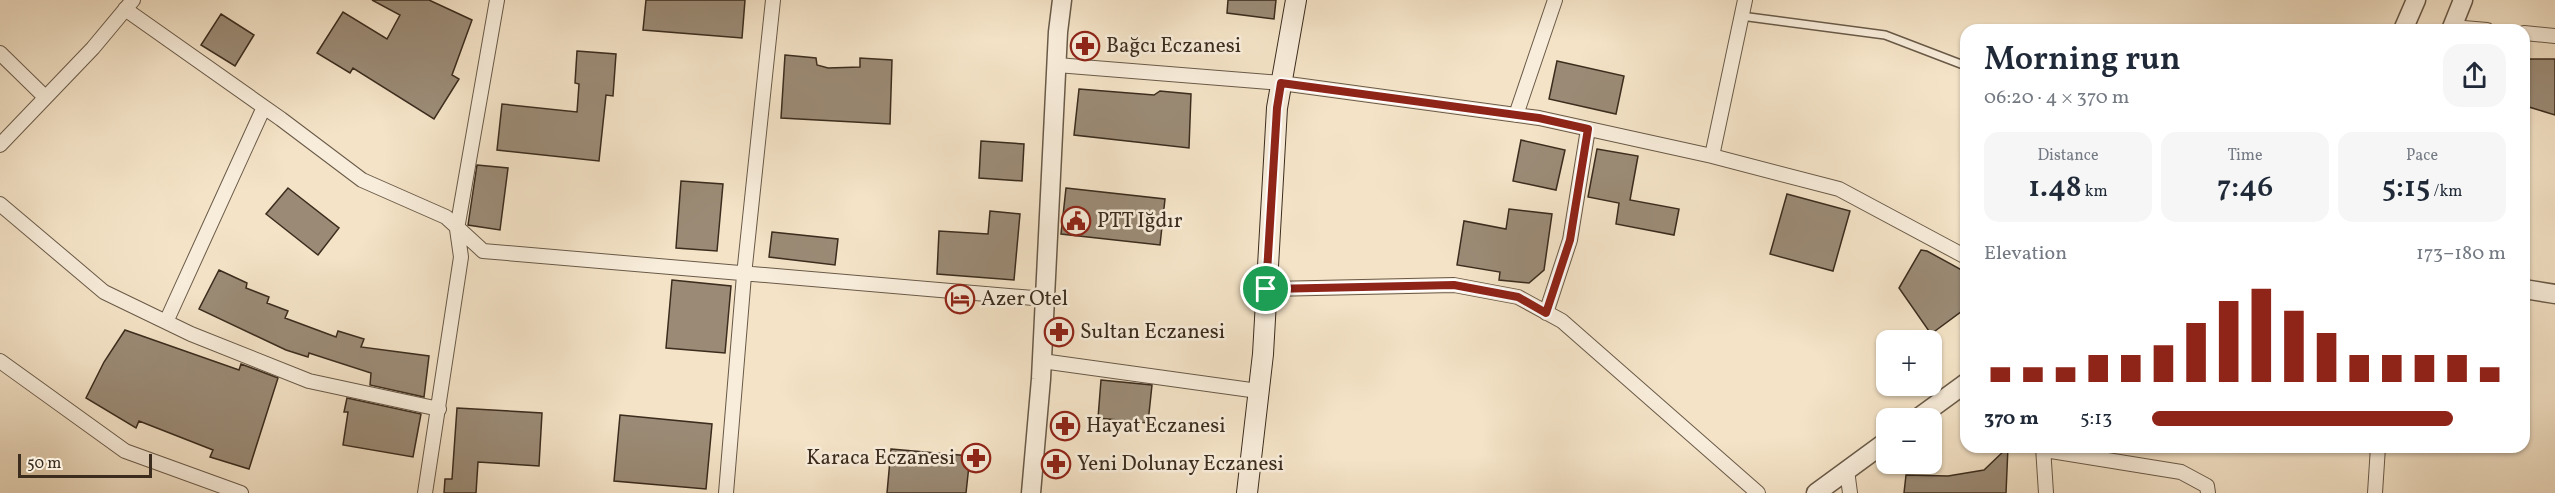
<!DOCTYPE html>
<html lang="en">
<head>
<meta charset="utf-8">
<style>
  :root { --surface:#fff; --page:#f6f6f7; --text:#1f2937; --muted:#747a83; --accent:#8f2418 }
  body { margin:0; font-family:Vollkorn,serif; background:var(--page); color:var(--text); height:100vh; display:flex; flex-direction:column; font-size:22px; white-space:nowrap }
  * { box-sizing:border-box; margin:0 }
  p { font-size:20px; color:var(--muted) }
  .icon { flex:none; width:33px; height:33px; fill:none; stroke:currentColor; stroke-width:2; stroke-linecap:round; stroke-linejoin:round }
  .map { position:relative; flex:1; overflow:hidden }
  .details { position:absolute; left:1960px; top:24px; width:570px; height:429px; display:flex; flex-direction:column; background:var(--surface); border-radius:18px; box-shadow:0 2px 4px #0004 }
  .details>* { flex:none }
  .controls { position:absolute; left:1876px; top:330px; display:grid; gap:12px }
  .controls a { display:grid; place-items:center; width:66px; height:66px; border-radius:12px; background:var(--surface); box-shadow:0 2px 4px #0004; font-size:30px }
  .scale { position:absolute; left:18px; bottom:15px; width:134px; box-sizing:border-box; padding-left:6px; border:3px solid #3b2c1e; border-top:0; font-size:16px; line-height:21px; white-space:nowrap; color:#3b2c1e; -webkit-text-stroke:4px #f8eddb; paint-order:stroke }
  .pin { position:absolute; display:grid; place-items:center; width:51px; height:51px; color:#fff; margin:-26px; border:3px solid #fff; border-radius:50%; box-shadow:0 2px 6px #0007 }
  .round { display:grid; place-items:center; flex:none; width:63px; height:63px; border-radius:18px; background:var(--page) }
  .summary { display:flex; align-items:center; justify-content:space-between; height:102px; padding:0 24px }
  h1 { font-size:33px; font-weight:600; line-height:45px }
  .metrics { display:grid; grid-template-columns:repeat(3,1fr); gap:9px; height:102px; padding:6px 24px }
  .metrics div { display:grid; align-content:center; border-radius:15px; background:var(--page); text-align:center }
  .metrics b { font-size:30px; font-weight:600 }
  .metrics small { font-size:16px; font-weight:400 }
  .metrics p { font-size:16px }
  .chart { height:168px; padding:12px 24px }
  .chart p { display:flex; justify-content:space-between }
  .chart svg { width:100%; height:108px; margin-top:6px; stroke:var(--accent); stroke-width:6 }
  ul { padding:0 24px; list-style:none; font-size:20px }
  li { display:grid; grid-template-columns:96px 72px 1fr; align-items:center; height:45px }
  li i { height:15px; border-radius:8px; background:var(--accent) }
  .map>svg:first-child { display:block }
</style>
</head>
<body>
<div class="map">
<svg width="2555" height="493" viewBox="0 0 2555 493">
  <rect width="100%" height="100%" fill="#f4e3c7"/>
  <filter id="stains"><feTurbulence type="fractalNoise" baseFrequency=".00333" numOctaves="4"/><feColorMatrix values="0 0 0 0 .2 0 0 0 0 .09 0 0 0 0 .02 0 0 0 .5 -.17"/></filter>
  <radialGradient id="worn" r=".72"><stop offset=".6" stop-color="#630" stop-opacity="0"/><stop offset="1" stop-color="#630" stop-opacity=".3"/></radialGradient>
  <path fill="#9b8b76" stroke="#3b2c1e" stroke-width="1.5" d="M372,0H429L472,20L452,75L459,79L434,119L353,68L350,73L317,53L343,12L387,39L400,15Z
    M646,0H745L742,38L643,30Z
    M1228,0H1276L1274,19L1227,13Z
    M221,14L254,35L235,66L201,45Z
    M577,51L616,54L613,96L606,95L599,161L497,150L502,104L577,112L579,84L575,83Z
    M785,55L816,58L817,65L828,68L860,67V58L892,60L890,124L781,118Z
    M2524,59H2555V115L2529,107L2524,101Z
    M1557,61L1624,76L1616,114L1549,99Z
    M1079,89L1154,95L1160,91L1191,94L1189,148L1074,135Z
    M1521,140L1565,150L1556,190L1513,181Z
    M981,141L1024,144L1022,181L979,178Z
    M1597,149L1638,156L1630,200L1679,209L1674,235L1616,224L1619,203L1588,197Z
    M477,165L508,168L500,230L468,225Z
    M681,181L723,184L717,251L676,248Z
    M288,188L339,228L318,255L266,214Z
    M1066,188L1165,199L1160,245L1061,234Z
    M1787,194L1850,211L1833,271L1770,254Z
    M1509,209L1552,214L1544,270L1529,283L1499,280L1500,272L1457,265L1464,221L1506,229Z
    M990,211L1020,214L1014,280L937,274L939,231L988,234Z
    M772,232L838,239L835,265L769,257Z
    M1921,250L1927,251L1960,269L1966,277V308L1931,334L1899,288Z
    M219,270L247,283L246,288L269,297L267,303L288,311L285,318L336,337L338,331L364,339L361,347L429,356L424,397L370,385L371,373L309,353L308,357L286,350L199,309Z
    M672,280L731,286L725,353L666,348Z
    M125,330L239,370L241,364L278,378L249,469L210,457L213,450L139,421L136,428L86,398L104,362Z
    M1101,380L1152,385L1148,423L1098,418Z
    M347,398L421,414L413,457L343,445L348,412H344Z
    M457,408L542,413L539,466L478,462L476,493H444L445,479H452Z
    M620,415L712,424L706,489L614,481Z
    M2008,447L2006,493H1904L1906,475L1948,476L1984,470Z
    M891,449L970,456L966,493H887Z"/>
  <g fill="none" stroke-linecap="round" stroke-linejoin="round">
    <g stroke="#695a48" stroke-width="10">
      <path id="service" d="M1741,16L1885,35L1966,66"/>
    </g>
    <g stroke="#695a48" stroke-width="16">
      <path id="minor" d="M125,9L281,119L362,180L446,217L483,251L1045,299
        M2452,27L2487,30
        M2524,33L2555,36
        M0,53L45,97
        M1057,65L1281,83L1539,118L1712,156L1839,189L1966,257
        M1516,115L1555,0
        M0,145L93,48L133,0
        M1712,156L1745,0
        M0,204L104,292L191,334L309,381L439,409
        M1266,289L1454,285L1518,297L1562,321L1758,493
        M1546,313L1570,240L1588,129
        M166,322L264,107
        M0,361L125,451L241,493
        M1042,361L1258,391
        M2043,447L2046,493
        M2045,450L2181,472L2207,486L2208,493
        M1847,470L1850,493
        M425,493L461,257L457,229L497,0
        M726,493L744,275L773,0
        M2375,493L2378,447"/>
    </g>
    <g stroke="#695a48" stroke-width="21">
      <path id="tertiary" d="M2403,30L2416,0
        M2451,30L2463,0
        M2524,289L2555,294
        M1918,418L1966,383
        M1031,493L1041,379L1058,32L1062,0
        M1816,493L1887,441"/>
    </g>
    <g stroke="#3b2c1e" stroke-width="22">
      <path id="secondary" d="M1247,493L1263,354L1277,108L1296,0"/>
    </g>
    <use href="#service" stroke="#f8eddb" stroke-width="7"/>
    <use href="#minor" stroke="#f8eddb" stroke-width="14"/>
    <use href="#tertiary" stroke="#f8eddb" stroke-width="18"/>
    <use href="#secondary" stroke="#f8eddb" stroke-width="20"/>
  </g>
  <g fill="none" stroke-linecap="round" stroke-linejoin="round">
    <g stroke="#fff" stroke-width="12">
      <path id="route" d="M1281,83L1539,118L1588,129L1570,240L1546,313L1518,297L1454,285L1266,289L1277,108Z"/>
    </g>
    <use href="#route" stroke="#8f2418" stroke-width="8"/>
  </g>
  <defs>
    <g id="pharmacy-ring" transform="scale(1.5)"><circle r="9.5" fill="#f8eddb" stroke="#8f2418" stroke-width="1.5"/><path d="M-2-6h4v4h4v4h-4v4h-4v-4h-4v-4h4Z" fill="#8f2418"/></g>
    <g id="civic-ring" transform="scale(1.5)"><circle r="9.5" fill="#f8eddb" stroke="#8f2418" stroke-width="1.5"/><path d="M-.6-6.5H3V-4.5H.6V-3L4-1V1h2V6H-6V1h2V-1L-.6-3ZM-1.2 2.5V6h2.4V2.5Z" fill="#8f2418"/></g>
    <g id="hotel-ring" transform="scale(1.5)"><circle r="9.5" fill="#f8eddb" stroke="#8f2418" stroke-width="1.5"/><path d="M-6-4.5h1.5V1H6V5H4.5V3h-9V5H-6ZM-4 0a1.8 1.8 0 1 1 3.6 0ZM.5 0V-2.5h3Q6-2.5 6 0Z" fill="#8f2418"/></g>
  </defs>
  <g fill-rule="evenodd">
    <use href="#pharmacy-ring" x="1085" y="46"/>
    <use href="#civic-ring" x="1076" y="221"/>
    <use href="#hotel-ring" x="960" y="299"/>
    <use href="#pharmacy-ring" x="1059" y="332"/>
    <use href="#pharmacy-ring" x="1065" y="426"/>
    <use href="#pharmacy-ring" x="976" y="458"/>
    <use href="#pharmacy-ring" x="1056" y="464"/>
  </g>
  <g text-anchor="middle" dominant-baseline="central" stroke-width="5" stroke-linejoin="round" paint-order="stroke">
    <g font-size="21" fill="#3b2c1e" stroke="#f8eddb" text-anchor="start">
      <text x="1106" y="46">Bağcı Eczanesi</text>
      <text x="1097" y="221">PTT Iğdır</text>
      <text x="981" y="299">Azer Otel</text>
      <text x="1080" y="332">Sultan Eczanesi</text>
      <text x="1086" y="426">Hayat Eczanesi</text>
      <text x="955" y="458" text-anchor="end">Karaca Eczanesi</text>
      <text x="1077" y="464">Yeni Dolunay Eczanesi</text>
    </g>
  </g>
  <rect width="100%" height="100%" filter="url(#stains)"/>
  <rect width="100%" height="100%" fill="url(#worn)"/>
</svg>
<div class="controls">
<a>+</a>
<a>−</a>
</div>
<div class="scale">50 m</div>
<div class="pin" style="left:1266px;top:289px;background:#1e9e55"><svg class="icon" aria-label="arrive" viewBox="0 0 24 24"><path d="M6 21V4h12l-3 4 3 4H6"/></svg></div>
<section class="details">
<div class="summary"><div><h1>Morning run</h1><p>06:20 · 4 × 370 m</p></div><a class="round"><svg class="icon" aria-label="share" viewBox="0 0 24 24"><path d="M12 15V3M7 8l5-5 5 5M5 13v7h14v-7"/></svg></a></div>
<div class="metrics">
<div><p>Distance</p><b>1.48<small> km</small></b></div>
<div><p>Time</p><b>7:46</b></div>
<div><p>Pace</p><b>5:15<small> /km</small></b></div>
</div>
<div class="chart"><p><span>Elevation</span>173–180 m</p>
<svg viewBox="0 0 160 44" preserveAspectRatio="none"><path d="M5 44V38M15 44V38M25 44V38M35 44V33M45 44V33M55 44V29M65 44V20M75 44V11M85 44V6M95 44V15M105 44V24M115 44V33M125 44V33M135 44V33M145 44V33M155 44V38"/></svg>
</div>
<ul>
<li><b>370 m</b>5:13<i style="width:85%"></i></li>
</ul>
</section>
</div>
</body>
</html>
